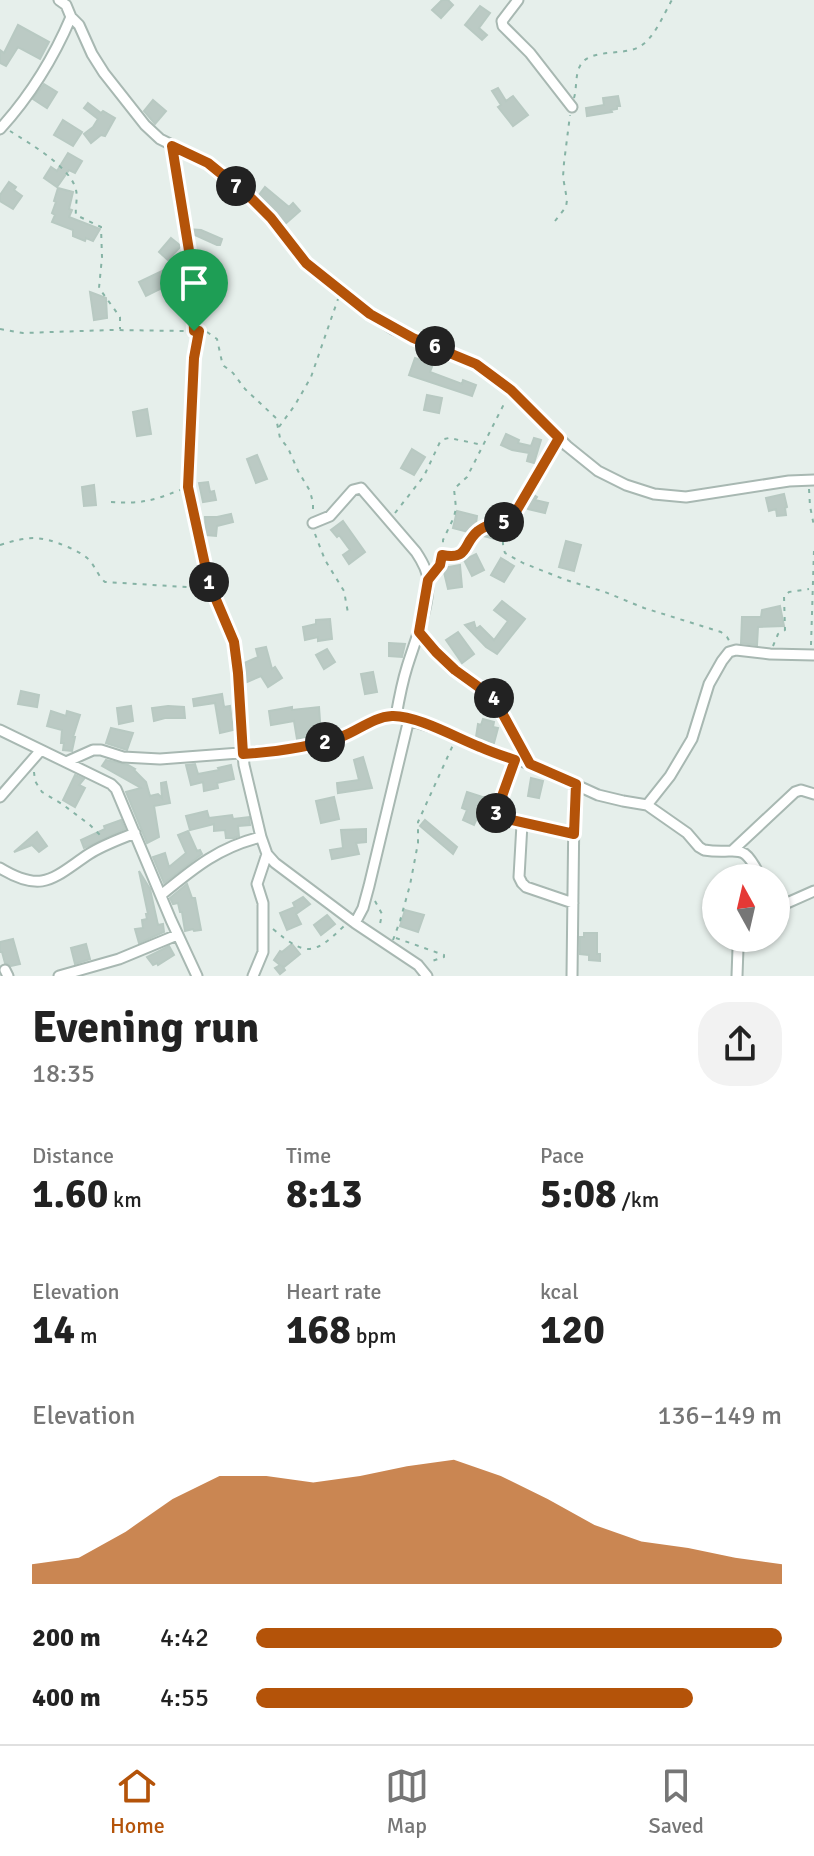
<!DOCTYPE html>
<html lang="en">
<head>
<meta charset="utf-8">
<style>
  :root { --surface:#fff; --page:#f2f2f2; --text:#222; --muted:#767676; --line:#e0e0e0; --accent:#b45309 }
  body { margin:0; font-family:Signika,sans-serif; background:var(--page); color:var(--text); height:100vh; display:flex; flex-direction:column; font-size:30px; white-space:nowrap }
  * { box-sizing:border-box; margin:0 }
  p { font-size:26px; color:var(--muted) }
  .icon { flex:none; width:44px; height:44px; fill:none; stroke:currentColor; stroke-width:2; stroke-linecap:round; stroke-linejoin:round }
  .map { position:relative; height:976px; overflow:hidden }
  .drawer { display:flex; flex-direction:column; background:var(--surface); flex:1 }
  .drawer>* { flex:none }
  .needle { width:52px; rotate:352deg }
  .buttons { position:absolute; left:702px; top:864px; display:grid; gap:16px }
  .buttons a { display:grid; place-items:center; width:88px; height:88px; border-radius:50%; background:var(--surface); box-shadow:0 2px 6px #0004; font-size:40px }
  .pin { position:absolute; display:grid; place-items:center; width:68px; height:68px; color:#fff; margin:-82px -34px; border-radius:50% 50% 50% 0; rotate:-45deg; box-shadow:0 0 8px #0007 }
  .pin .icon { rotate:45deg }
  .km { position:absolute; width:40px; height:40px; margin:-20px; border-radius:50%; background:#222; color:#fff; font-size:22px; line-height:40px; text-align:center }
  .round { display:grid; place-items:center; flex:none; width:84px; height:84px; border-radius:32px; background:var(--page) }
  .headline { display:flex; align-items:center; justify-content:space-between; height:136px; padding:0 32px }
  h1 { font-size:44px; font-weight:700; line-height:60px }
  .stats { display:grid; grid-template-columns:repeat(3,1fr); gap:12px; height:136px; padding:8px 32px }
  .stats div { display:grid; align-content:center }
  .stats b { font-size:40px; font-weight:700 }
  .stats small { font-size:22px; font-weight:400 }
  .stats p { font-size:22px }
  .chart { height:224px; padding:16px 32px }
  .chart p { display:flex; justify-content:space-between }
  .chart svg { width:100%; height:144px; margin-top:8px; fill:var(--accent); opacity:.7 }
  ul { padding:0 32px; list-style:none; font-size:26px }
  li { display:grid; grid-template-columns:128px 96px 1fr; align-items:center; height:60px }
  li i { height:20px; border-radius:10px; background:var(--accent) }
  .tab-bar { display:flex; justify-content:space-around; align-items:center; height:112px; border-top:2px solid var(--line); background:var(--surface); font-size:22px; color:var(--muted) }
  .tab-bar a { display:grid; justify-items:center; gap:4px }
  .tab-bar .active { color:var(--accent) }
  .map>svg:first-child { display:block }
</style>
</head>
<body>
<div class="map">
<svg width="814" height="976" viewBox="0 0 814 976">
  <rect width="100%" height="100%" fill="#e6efeb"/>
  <path fill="#bbcac4" stroke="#b8c9c2" stroke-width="2" d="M442,0H448L453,5L441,18L432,10Z
    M480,6L490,13L479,28L487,35L482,40L465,25Z
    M18,25L49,42L40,59L18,47L6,66L0,63V50L4,53Z
    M44,84L57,92L47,108L33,99Z
    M498,88L506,101L513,96L528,115L513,126L498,107L501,105L492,91Z
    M618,96L620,106H617V109L611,110L612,112L587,116L586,108L604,105L603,98Z
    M153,100L166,111L155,124L144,111Z
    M88,103L101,113L103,111L115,118L105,136L101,135L91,143L84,134L93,127L98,119L84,108Z
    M63,120L82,132L73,146L54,135Z
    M68,153L82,161L75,173L69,170L57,187L44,178L51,167L57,171Z
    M9,182L16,187L14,190L22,196L13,209L0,201V195Z
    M265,187L289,207L293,203L300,211L285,224L259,195Z
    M58,188L73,192L69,209L72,210L69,217L100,229L93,241L86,238L85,241L73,236V230L52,222L55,215L52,213L56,202L54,201Z
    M187,229L201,230L222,239L220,245H217L186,231Z
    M171,238L181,246L168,260L159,252Z
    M216,260L223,270L202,285L194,275Z
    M166,269L172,283L146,296L139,282Z
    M90,292L106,298L107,318L94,320Z
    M415,358L433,364L430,372L462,384L463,380L476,385L472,396L409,375Z
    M427,395L442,398L439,413L424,410Z
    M147,409L151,434L137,436L133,412Z
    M506,434L519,440L518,443L531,446L534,438L541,440L534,463L527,461L529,453L512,450L501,445Z
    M412,449L425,457L414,475L401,468Z
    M257,455L267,479L256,483L247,459Z
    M208,482L210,492L214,491L216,500L203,502L199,483Z
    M94,485L96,505L84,506L82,487Z
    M528,491L537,497L535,500L548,503L545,513L528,509L521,504Z
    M784,494L787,507L785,508L786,515L777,516L776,509L769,511L766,498Z
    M457,511L477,516L476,524L502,533L499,540L453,528Z
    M231,514L233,522L217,526L216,536L206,535L205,517H217Z
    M343,521L365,552L349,564L343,555L350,550L339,535L337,537L331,530Z
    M566,541L581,545L574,571L559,567Z
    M476,554L484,570L472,576L464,560Z
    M501,558L514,566L504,582L491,575Z
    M460,565L462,587L448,589L443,568Z
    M502,601L525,619L497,654L486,647L465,625L474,622L476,629L480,626L494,640L508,621L494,610Z
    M780,606L784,626L758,627L757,645L741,643L742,617H761L762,610Z
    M330,619L332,639L318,641V637L305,640L303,627L316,624V620Z
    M458,632L474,654L462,663L446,640Z
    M389,643L405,644L402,657L389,656Z
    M266,647L272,669L275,667L282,678L268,687L261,676L247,682L244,663L258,657L256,649Z
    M327,649L335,662L324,669L316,655Z
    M373,672L377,692L365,694L361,674Z
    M21,691L39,695L37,707L18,704Z
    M222,694L224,707L230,706L233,730L220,733L215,703L194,706L193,699Z
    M131,706L133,721L119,724L117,708Z
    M168,706L184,707L185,718H165L154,721L152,708Z
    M292,707V710L319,707L321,735L297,739L294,721L271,725L269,711Z
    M51,711L66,716L67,711L80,715L73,737H75L72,751L63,750L64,743H61L62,730L47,726Z
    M483,719L494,722L493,727L498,728L494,743L476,737L478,724L481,725Z
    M111,728L133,733L127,750L106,743Z
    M363,757L372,788L338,793L337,783L359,780L354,760Z
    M106,760L128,765L135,769L134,770L146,782L150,796L158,794L162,798L161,783L166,782L170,803L154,806L159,837L147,843L126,792L141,788L102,766Z
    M195,764L198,774L219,770L218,768L231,765L234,779L217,783L218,788L204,791L203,782L191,785L186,765Z
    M75,775L84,779L79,785L85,788L75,807L63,800Z
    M531,778L543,781L539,798L528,796Z
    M467,792L486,798L474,825L463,820L467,810L462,808Z
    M334,797L339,819L321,823L316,801Z
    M207,811L209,818L232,815L233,819L249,817L250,825L238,826L239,836L234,838H226L225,830L214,831V824L190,830L186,816Z
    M121,820L125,829L84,848L81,840L105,829L104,826Z
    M425,820L457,847L453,854L420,826Z
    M366,829V842L356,843L359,854L332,859L330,850L343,848L341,830Z
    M188,831L197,851L200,850L202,854L164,883L153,857L165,853L169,867L186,853L178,835Z
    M37,832L47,846L39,852L32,845L14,852Z
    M139,871L150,889L158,925L163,924L164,932L139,943L135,929L143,928L142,920L147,919L146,914H148Z
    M187,884L192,898H195L201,930L194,931L193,929L185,931L182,912H180L178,903L173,904L170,898Z
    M303,897L310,904L296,914L301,924L287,930L280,913L295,907L293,903Z
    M405,910L424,915L418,932L400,926Z
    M327,915L335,924L321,935L314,925Z
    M584,933H597V954H600V961L589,960V955L580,954V937H584Z
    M13,939L20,964L11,966L5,963L2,952H0V942Z
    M86,944L90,959L75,964L71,948Z
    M292,944L300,954L284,967L282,966L285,970L280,974L275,968L280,965L274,960L280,951L282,952Z
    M169,946L174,955L158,965L157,963L153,965L147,957Z"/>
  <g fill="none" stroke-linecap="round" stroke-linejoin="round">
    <g stroke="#a8b8b2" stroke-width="13">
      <path id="minor" d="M59,0L66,5L71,17L79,25L92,54L104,73L145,125L160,139L208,163L250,197L271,218L306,263L370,314L393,329L413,338L476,364L499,380L567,446L598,471L626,485L654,494L686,497L789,481L814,480
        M518,0L502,21L503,26L530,53L572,107
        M0,129C30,96 54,57 71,17
        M199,331L194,358L188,487L209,583L234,642L238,673L239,711L244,765L261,837L267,854L275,863L355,923L418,965L427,976
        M313,523L330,516L353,490L361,488L416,552C422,561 428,571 428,581C429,608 415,641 407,667C402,683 399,699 396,716
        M419,632L436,652L455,670L494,698L530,764
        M0,730L111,784L116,789L171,920L197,976
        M515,760L496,813L498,817L574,834
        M66,762L93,750H101L123,757L160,759L279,750L324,742L351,733L375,719L396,716L435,728L482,748L530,764L598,795L623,801L647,805L687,833L699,847L704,850C740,856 741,838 761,878
        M0,797L41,750
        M647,805L670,776L692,739L709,684L722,661L729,652L736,650L770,654L814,655
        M522,824L519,877L522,883L526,887L573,903
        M733,850L795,792L801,790L814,794
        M0,868C43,894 53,878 89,854C103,845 120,839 135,833
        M161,895C194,868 219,847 261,837
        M776,901L781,904L787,903L814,891
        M355,923L363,908L369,886L409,719
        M5,970L8,976
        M59,976L119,959L177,935
        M253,976L263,952V903L257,884L267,854
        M572,976L574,806L576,784
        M737,976L738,948L743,938"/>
    </g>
    <path stroke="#86b3a5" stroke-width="2" stroke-dasharray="4 6" stroke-linecap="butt" d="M574,98C577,88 575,75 580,66C589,48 623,56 639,47C655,38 663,15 672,0
      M10,131C29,143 71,167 76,190C78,198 75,207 76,215L101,227L102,257L99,288L120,317V329
      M173,156L192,269V274L186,286L193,304L194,324
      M555,221L566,207L567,200L563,177L564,163L570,115
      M0,329L23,333L111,330L188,331
      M207,332L217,339L222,362L224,366L233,373L245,389L276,418L280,438L288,448L298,471L310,491L313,503V515
      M279,427L295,405L311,377L338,299
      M555,445C540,470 512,508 504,534C502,541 503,547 505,553L523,563L566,580L605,592L644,608L721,632L727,637L730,642
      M809,489L810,506L814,526
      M111,502C141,504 152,501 180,490
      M395,513L424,476L440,442L444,439L449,438L483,445
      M315,534L325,560L344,591L348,613
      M0,545C29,536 40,535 68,547C76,551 84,554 90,561C96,568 98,576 105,582L201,588
      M444,555C470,560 463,544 478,531C486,524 500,523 510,520
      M436,570L443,560V540L454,517L456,508L454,489L467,477L506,400
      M811,645L814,550
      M773,646L778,634L785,630L784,596L789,592L809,589
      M34,772L35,781L42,792L62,804L90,825L102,837
      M375,901L382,914L379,929
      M273,929C306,957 314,955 344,926
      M396,938L444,955V957L429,962
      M393,940L400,921L410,885L418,843V822L453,745"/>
    <use href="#minor" stroke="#fff" stroke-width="9"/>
  </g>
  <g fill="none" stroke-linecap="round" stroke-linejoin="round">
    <g stroke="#fff" stroke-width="16">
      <path id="route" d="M172,146L208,163L250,197L271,218L306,263L370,314L413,338L476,364L511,390L559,438L511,520C501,523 486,524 478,531C462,544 470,560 442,555L440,565L428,580L419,632L436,652L455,670L494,698L530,764L576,784L574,834L498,817L496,813L515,760C503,756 491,752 480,747C457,738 416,715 392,716C373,717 358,731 341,737C310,747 275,752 243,754L238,673L234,642L209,583L188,487L194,358L199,331H194L193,304L186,286L192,274V269Z"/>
    </g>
    <use href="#route" stroke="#b45309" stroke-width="10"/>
  </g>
</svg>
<div class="buttons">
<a><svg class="needle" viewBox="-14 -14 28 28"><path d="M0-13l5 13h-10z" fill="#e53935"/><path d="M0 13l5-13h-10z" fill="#767676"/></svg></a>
</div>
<div class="pin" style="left:194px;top:331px;background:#1e9e55"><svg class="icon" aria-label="arrive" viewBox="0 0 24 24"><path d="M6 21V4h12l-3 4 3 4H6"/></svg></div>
<b class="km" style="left:209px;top:582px">1</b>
<b class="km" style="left:325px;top:742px">2</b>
<b class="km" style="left:496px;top:813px">3</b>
<b class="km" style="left:494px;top:698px">4</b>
<b class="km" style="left:504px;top:522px">5</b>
<b class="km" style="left:435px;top:346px">6</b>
<b class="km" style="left:236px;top:186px">7</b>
</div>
<section class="drawer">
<div class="headline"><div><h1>Evening run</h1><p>18:35</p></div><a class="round"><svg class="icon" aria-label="share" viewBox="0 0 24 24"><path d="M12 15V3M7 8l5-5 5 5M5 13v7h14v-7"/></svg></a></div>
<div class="stats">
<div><p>Distance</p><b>1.60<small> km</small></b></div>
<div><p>Time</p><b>8:13</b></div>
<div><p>Pace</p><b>5:08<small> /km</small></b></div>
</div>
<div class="stats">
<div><p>Elevation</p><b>14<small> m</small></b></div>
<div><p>Heart rate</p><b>168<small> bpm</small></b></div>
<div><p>kcal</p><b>120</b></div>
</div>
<div class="chart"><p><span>Elevation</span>136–149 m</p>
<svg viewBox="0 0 160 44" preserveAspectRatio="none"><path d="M0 44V38L10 36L20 28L30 18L40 11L50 11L60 13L70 11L80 8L90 6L100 11L110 18L120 26L130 31L140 33L150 36L160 38V44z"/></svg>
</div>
<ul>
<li><b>200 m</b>4:42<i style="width:100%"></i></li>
<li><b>400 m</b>4:55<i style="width:83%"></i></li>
</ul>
</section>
<nav class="tab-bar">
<a class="active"><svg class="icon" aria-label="home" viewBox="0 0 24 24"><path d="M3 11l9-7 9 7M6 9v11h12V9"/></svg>Home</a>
<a><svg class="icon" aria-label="map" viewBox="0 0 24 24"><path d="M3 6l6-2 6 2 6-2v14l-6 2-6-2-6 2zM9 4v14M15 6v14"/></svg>Map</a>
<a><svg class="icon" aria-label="saved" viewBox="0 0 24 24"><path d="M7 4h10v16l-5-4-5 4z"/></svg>Saved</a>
</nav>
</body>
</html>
